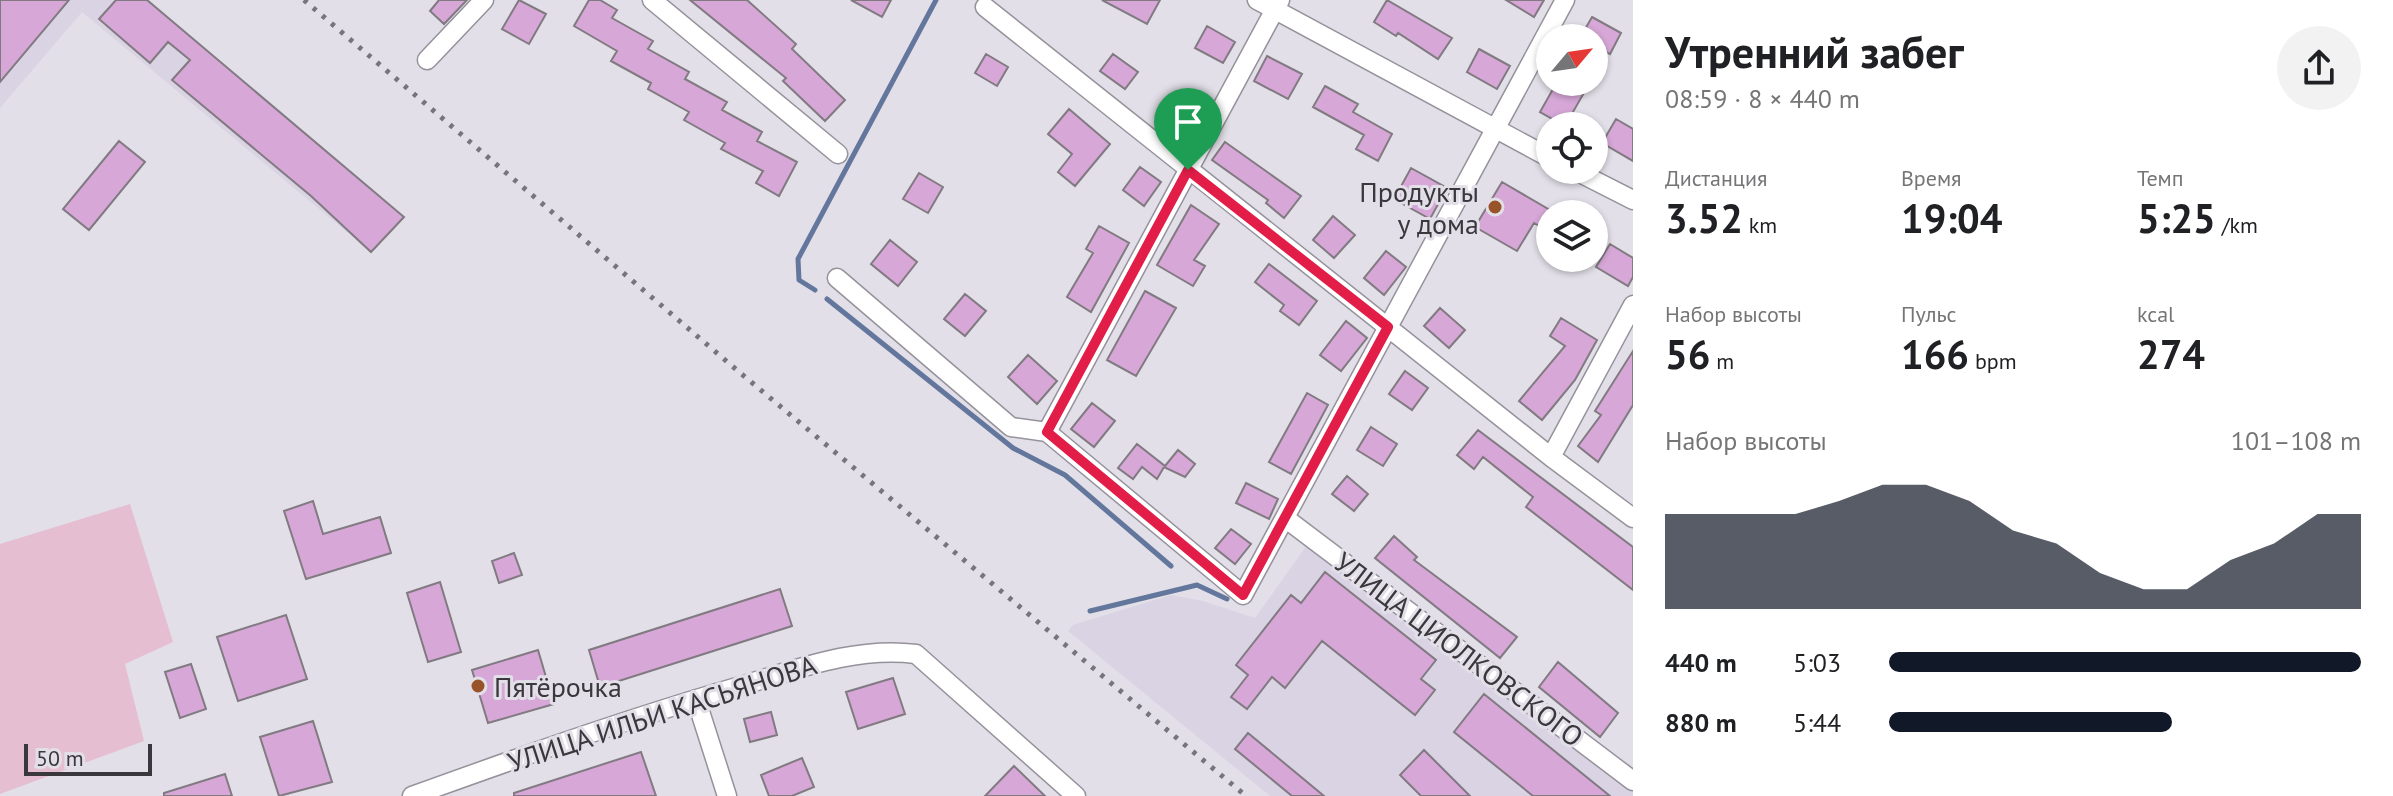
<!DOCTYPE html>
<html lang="ru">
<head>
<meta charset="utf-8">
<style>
  :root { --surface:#fff; --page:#f2f2f2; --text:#202124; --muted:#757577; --accent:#111827 }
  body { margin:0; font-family:"PT Sans",sans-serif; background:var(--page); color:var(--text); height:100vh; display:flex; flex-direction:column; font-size:30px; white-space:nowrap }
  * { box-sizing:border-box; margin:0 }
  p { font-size:26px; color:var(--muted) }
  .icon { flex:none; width:44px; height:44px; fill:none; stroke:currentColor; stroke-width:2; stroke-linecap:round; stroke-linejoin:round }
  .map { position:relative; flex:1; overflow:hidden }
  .sheet { display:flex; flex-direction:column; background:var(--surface); width:760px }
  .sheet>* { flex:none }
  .needle { width:52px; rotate:61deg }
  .controls { position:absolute; left:1536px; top:24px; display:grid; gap:16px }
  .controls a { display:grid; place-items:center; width:72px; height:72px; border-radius:50%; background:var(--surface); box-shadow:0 2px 6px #0004; font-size:40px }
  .scale { position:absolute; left:24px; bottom:20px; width:128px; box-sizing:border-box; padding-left:8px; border:4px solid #3a383c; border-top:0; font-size:22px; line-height:28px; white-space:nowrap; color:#3a383c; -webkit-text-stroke:6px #e2dfe8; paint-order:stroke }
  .pin { position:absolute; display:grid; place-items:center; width:68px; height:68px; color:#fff; margin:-82px -34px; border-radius:50% 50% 50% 0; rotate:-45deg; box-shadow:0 0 8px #0007 }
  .pin .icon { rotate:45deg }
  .round { display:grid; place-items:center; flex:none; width:84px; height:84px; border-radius:42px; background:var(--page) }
  .headline { display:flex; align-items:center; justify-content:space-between; height:136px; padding:0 32px }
  h1 { font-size:44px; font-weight:700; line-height:60px }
  .stats { display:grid; grid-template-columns:repeat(3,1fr); gap:12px; height:136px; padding:8px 32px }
  .stats div { display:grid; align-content:center }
  .stats b { font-size:40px; font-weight:700 }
  .stats small { font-size:22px; font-weight:400 }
  .stats p { font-size:22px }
  .chart { height:224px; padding:16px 32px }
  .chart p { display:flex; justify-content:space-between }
  .chart svg { width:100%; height:144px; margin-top:8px; fill:var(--accent); opacity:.7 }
  ul { padding:0 32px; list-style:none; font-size:26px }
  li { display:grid; grid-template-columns:128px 96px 1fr; align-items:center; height:60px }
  li i { height:20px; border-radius:10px; background:var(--accent) }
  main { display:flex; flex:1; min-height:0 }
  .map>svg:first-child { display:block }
</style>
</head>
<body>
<main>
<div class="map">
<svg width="1633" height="796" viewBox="0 0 1633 796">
  <rect width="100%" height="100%" fill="#e2dfe8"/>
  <path fill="#dad3e3" d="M0,0H147L404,217L371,252L82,12L0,108Z
    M1309,542L1633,792V796H1270L1068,631L1073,625L1171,595L1203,601L1255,618Z"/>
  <path fill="#e6bed1" d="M130,504L173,642L125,664L144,741L0,794V544Z"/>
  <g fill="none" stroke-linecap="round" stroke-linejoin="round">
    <path stroke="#63769c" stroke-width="5" d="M815,290L799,280L798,259L936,0
      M827,299L1013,448L1065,475L1171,566
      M1090,611L1197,585L1227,599"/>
  </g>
  <path fill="#d6a7d7" stroke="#817a81" stroke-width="2" d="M0,0H69L0,82Z
    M116,0H147L404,217L371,252L311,196L172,80L190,60L168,42L150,63L99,19Z
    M439,0H467L444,24L430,11Z
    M519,0L546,14L529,44L502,29Z
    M589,0H600L617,10L612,18L653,41L648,49L689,72L685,79L727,102L722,110L762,132L757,141L797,162L779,196L756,183L763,171L721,149L725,143L684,120L689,112L648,89L651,83L611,61L617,51L574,26Z
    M690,0H747L796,44L792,49L845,100L825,121L783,81L786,78Z
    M851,0H891L882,17Z
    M1102,0H1160L1147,24Z
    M1387,0L1452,38L1438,59L1398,33L1396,36L1374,22Z
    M1506,0H1544L1534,17Z
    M1592,17L1621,33L1610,54L1594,45V38H1580Z
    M1207,26L1235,42L1223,63L1195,48Z
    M1479,49L1510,66L1497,89L1467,72Z
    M986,54L1008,67L997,86L975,73Z
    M1113,54L1138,72L1125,89L1100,71Z
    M1267,56L1302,74L1288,99L1254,81Z
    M1557,82H1569L1585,91L1565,126L1540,112Z
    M1325,86L1358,104L1353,112L1392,134L1378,161L1356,149L1364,135L1313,107Z
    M1184,98L1204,114L1180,143L1161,127Z
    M1069,109L1110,144L1075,186L1058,172L1072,154L1048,134Z
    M1616,119L1633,129V161L1602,143Z
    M119,141L145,162L89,230L63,209Z
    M1225,142L1301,196L1284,218L1266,203L1268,200L1212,160Z
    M1140,167L1161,182L1144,206L1123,190Z
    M1411,168L1447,188L1430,219L1394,199Z
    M919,173L943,187L928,213L903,199Z
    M1502,182L1550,210V232L1534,223L1517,251L1475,227Z
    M1191,205L1219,224L1194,260L1205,266L1193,286L1157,265Z
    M1333,216L1355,235L1334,258L1313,240Z
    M1099,226L1129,243L1091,312L1067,297L1093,253L1086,249Z
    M890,240L917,262L898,286L871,264Z
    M1610,244L1633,258V277L1628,286L1596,267Z
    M1386,251L1406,267L1384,295L1364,278Z
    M1269,264L1317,301L1299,325L1280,311L1284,305L1255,282Z
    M1145,291L1176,308L1136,376L1107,360Z
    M965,294L986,311L965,336L944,319Z
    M1440,308L1465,330L1449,348L1424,326Z
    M1561,318L1597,340L1575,380L1542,420L1519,401L1565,346L1550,336Z
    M1346,321L1367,338L1341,371L1320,355Z
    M1633,351V405L1598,462L1578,446L1601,415L1595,411Z
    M1028,355L1057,381L1037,404L1008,377Z
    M1405,371L1428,388L1412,410L1389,394Z
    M1307,393L1328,405L1291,474L1269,462Z
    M1092,403L1115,421L1094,447L1071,429Z
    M1371,427L1397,444L1383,466L1357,450Z
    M1478,430L1633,547V590L1526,507L1533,497L1483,457L1474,469L1457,455Z
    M1137,444L1165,466L1178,450L1195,464L1185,477L1164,467L1157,479L1142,467L1133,479L1118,468Z
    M1347,476L1368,494L1354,511L1332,494Z
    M1246,483L1278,499L1269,519L1236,503Z
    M313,501L323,534L380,517L391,553L306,579L284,511Z
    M1231,529L1251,544L1235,564L1215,548Z
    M1394,536L1417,557L1414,560L1517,637L1500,658L1375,558Z
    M514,553L522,575L499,583L492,561Z
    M1325,572L1436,660L1421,679L1435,690L1415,715L1322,641L1285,688L1272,677L1247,709L1231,697L1248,675L1236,665L1291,595L1301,603Z
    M440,582L461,652L428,662L407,593Z
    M780,589L792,626L600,687L589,650Z
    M286,615L307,679L238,701L217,637Z
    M538,650L554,704L488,723L472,670Z
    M1558,662L1618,713L1600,737L1539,687Z
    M191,664L206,709L180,718L165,672Z
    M893,678L905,714L858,729L846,692Z
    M1484,694L1610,796H1533L1454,732Z
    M771,712L777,735L750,742L744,719Z
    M313,721L332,782L279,796L260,737Z
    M1248,733L1324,796H1292L1235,749Z
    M1424,750L1470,796H1421L1400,775Z
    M641,752L656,796H514V793Z
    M802,758L814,787L792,796H769L761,775Z
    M1014,766L1045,796H985Z
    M225,774L232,796H164V793Z"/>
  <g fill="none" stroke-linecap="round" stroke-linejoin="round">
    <g stroke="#95929b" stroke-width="21">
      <path id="minor" d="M652,0L838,154
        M1257,0L1550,158
        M985,7L1551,457L1633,518
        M427,60L484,0
        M1574,170L1633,200
        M837,278L1011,427L1047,432L1243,595L1565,0
        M1047,432L1280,0
        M1551,457L1633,305
        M1285,518L1633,781
        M696,699L727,796
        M412,796C520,757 627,719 737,687C795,670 855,646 916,654L1076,796"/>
    </g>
    <use href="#minor" stroke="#fff" stroke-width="18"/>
    <path stroke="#77757a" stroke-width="5" stroke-dasharray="4 8" stroke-linecap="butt" d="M304,0L738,371L1246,796"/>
  </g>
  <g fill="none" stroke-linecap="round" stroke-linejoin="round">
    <g stroke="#fff" stroke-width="16">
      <path id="route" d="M1188,170L1388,327L1243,595L1047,432Z"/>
    </g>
    <use href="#route" stroke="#e11d48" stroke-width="10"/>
  </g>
  <g fill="#985328" stroke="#e2dfe8" stroke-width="3">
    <circle cx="1495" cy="207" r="8"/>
    <circle cx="478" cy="686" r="8"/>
  </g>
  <g text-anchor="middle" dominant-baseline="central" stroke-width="6" stroke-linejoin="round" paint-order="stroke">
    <g font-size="28" fill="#3a383c" stroke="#e2dfe8" text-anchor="end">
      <text x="1479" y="191">Продукты<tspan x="1479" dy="32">у дома</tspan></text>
      <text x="494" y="686" text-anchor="start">Пятёрочка</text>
    </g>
    <g font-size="28" fill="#3a383c" stroke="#e2dfe8">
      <text transform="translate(1459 649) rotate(37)">УЛИЦА ЦИОЛКОВСКОГО</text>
      <text transform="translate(662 713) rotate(-18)">УЛИЦА ИЛЬИ КАСЬЯНОВА</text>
    </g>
  </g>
</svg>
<div class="controls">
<a><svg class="needle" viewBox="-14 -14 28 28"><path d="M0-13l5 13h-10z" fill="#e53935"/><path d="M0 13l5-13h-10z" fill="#757577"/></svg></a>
<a><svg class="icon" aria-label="locate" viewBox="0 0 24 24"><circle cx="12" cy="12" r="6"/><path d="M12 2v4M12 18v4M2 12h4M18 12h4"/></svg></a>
<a><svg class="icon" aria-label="layers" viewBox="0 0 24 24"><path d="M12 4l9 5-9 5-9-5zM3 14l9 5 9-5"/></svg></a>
</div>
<div class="scale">50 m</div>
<div class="pin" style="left:1188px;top:170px;background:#1e9e55"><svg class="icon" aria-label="arrive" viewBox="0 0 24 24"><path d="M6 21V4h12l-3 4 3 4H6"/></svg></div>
</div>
<section class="sheet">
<div class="headline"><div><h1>Утренний забег</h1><p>08:59 · 8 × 440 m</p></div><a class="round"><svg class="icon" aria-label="share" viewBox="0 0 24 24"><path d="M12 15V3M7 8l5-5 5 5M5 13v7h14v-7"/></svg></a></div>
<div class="stats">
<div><p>Дистанция</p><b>3.52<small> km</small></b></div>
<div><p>Время</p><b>19:04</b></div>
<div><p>Темп</p><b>5:25<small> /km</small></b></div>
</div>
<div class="stats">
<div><p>Набор высоты</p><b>56<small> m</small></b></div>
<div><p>Пульс</p><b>166<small> bpm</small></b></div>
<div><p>kcal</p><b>274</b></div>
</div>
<div class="chart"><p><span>Набор высоты</span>101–108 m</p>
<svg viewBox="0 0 160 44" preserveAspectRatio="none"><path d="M0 44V15L10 15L20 15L30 15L40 11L50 6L60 6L70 11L80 20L90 24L100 33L110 38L120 38L130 29L140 24L150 15L160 15V44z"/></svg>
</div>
<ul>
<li><b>440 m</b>5:03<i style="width:100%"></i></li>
<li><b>880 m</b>5:44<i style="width:60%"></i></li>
</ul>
</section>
</main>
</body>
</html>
